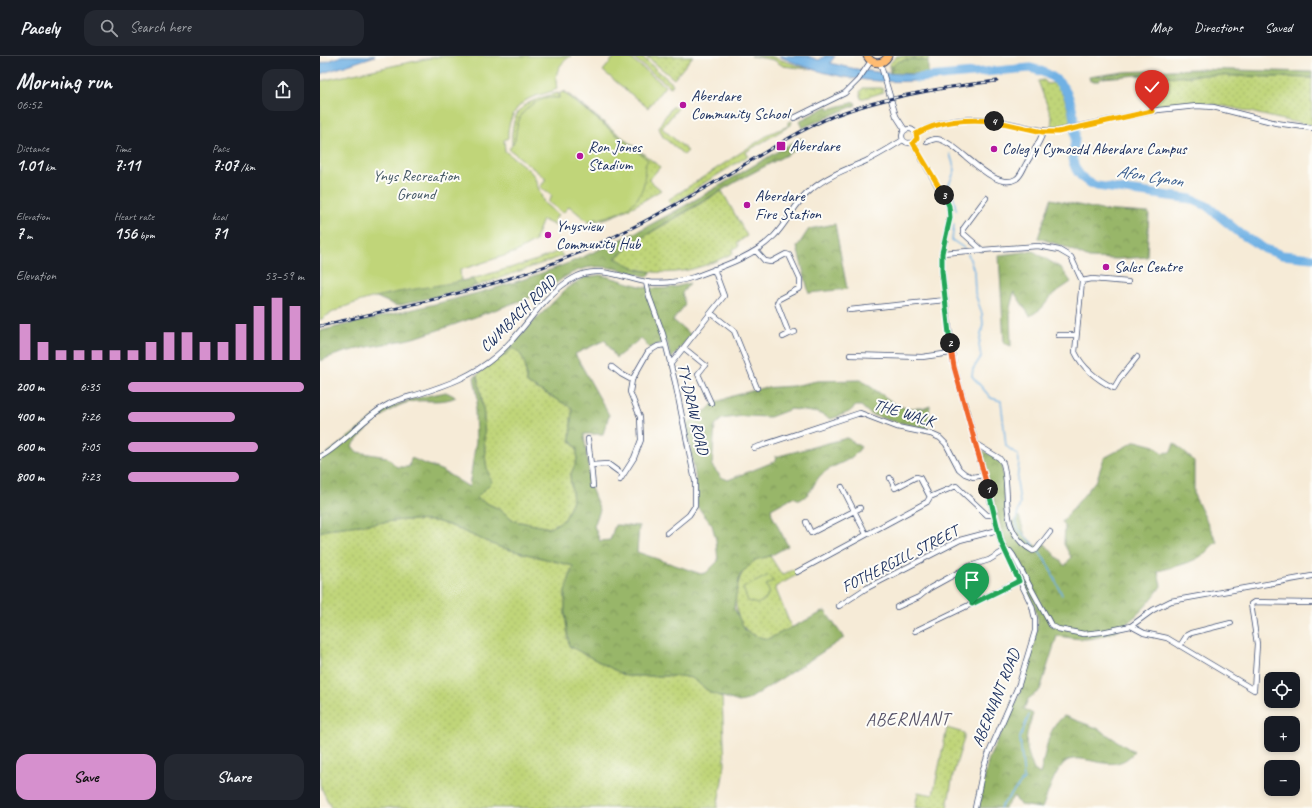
<!DOCTYPE html>
<html lang="en">
<head>
<meta charset="utf-8">
<style>
  :root { --surface:#171b24; --page:#242831; --text:#f1f3f6; --muted:#9ea1a6; --line:#363941; --accent:#d690ce }
  body { margin:0; font-family:Caveat,sans-serif; background:var(--page); color:var(--text); height:100vh; display:flex; flex-direction:column; font-size:15px; white-space:nowrap }
  * { box-sizing:border-box; margin:0 }
  p { font-size:13px; color:var(--muted) }
  .icon { flex:none; width:22px; height:22px; fill:none; stroke:currentColor; stroke-width:2; stroke-linecap:round; stroke-linejoin:round }
  .map { position:relative; flex:1; overflow:hidden }
  .panel { display:flex; flex-direction:column; background:var(--surface); width:320px }
  .panel>* { flex:none }
  .buttons { position:absolute; left:944px; top:616px; display:grid; gap:8px }
  .buttons a { display:grid; place-items:center; width:36px; height:36px; border-radius:8px; background:var(--surface); box-shadow:0 2px 6px #0003; font-size:20px }
  .pin { position:absolute; display:grid; place-items:center; width:34px; height:34px; color:#fff; margin:-41px -17px; border-radius:50% 50% 50% 0; rotate:-45deg; box-shadow:0 0 4px #0007 }
  .pin .icon { rotate:45deg }
  .km { position:absolute; width:20px; height:20px; margin:-10px; border-radius:50%; background:#222; color:#fff; font-size:11px; line-height:20px; text-align:center }
  .round { display:grid; place-items:center; flex:none; width:42px; height:42px; border-radius:12px; background:var(--page) }
  .overview { display:flex; align-items:center; justify-content:space-between; height:68px; padding:0 16px }
  h1 { font-size:22px; font-weight:700; line-height:30px }
  .figures { display:grid; grid-template-columns:repeat(3,1fr); gap:6px; height:68px; padding:4px 16px }
  .figures div { display:grid; align-content:center }
  .figures b { font-size:17px; font-weight:700 }
  .figures small { font-size:11px; font-weight:400 }
  .figures p { font-size:11px }
  .chart { height:112px; padding:8px 16px }
  .chart p { display:flex; justify-content:space-between }
  .chart svg { width:100%; height:72px; margin-top:4px; stroke:var(--accent); stroke-width:6 }
  .primary-button { display:flex; gap:8px; margin-top:auto; padding:8px 16px }
  .primary-button a { flex:1; height:46px; border-radius:12px; background:var(--accent); color:#111; font-size:16px; font-weight:700; line-height:46px; text-align:center }
  .primary-button a+a { background:var(--page); color:var(--text) }
  ul { padding:0 16px; list-style:none; font-size:13px }
  li { display:grid; grid-template-columns:64px 48px 1fr; align-items:center; height:30px }
  li i { height:10px; border-radius:5px; background:var(--accent) }
  header { display:flex; align-items:center; gap:24px; box-sizing:border-box; height:56px; padding:0 20px; background:var(--surface); border-bottom:1px solid var(--line) }
  header strong { font-size:19px }
  nav { display:flex; gap:22px; margin-inline-start:auto; font-size:14px }
  .search { width:280px; height:36px; background:var(--page); display:flex; align-items:center; gap:10px; box-sizing:border-box; padding:0 14px; border-radius:12px; color:var(--muted); font-size:15px }
  main { display:flex; flex:1; min-height:0 }
  .map>svg:first-child { display:block }
</style>
</head>
<body>
<header>
<strong>Pacely</strong>
<div class="search"><svg class="icon" aria-label="search" viewBox="0 0 24 24"><circle cx="10" cy="10" r="6"/><path d="M15 15l6 6"/></svg>Search here</div>
<nav><a>Map</a><a>Directions</a><a>Saved</a></nav>
</header>
<main>
<section class="panel">
<div class="overview"><div><h1>Morning run</h1><p>06:52</p></div><a class="round"><svg class="icon" aria-label="share" viewBox="0 0 24 24"><path d="M12 15V3M7 8l5-5 5 5M5 13v7h14v-7"/></svg></a></div>
<div class="figures">
<div><p>Distance</p><b>1.01<small> km</small></b></div>
<div><p>Time</p><b>7:11</b></div>
<div><p>Pace</p><b>7:07<small> /km</small></b></div>
</div>
<div class="figures">
<div><p>Elevation</p><b>7<small> m</small></b></div>
<div><p>Heart rate</p><b>156<small> bpm</small></b></div>
<div><p>kcal</p><b>71</b></div>
</div>
<div class="chart"><p><span>Elevation</span>53–59 m</p>
<svg viewBox="0 0 160 44" preserveAspectRatio="none"><path d="M5 44V22M15 44V33M25 44V38M35 44V38M45 44V38M55 44V38M65 44V38M75 44V33M85 44V27M95 44V27M105 44V33M115 44V33M125 44V22M135 44V11M145 44V6M155 44V11"/></svg>
</div>
<ul>
<li><b>200 m</b>6:35<i style="width:100%"></i></li>
<li><b>400 m</b>7:26<i style="width:61%"></i></li>
<li><b>600 m</b>7:05<i style="width:74%"></i></li>
<li><b>800 m</b>7:23<i style="width:63%"></i></li>
</ul>
<div class="primary-button"><a>Save</a><a>Share</a></div>
</section>
<div class="map">
<svg width="992" height="752" viewBox="0 0 992 752">
  <defs>
    <pattern id="grass-dots" width="8" height="8" patternUnits="userSpaceOnUse"><rect width="8" height="8" fill="#c0d579"/><path d="M2 2h.1M6 6h.1" fill="none" stroke="#a4b76b" stroke-width="1.8" stroke-linecap="round"/></pattern>
    <pattern id="forest-crowns" width="20" height="18" patternUnits="userSpaceOnUse"><rect width="20" height="18" fill="#98b669"/><path d="M2 6a3 3 0 1 1 6 0M12 15a3 3 0 1 1 6 0" fill="none" stroke="#7b945a"/></pattern>
  </defs>
  <rect width="100%" height="100%" fill="#fdfcf7"/>
  <filter id="ink" filterUnits="userSpaceOnUse"><feTurbulence type="fractalNoise" baseFrequency=".025" numOctaves="2"/><feDisplacementMap in="SourceGraphic" scale="8" xChannelSelector="R" yChannelSelector="G"/><feConvolveMatrix kernelMatrix="1 2 1 2 8 2 1 2 1" color-interpolation-filters="sRGB"/></filter>
  <filter id="wash" filterUnits="userSpaceOnUse"><feTurbulence type="fractalNoise" baseFrequency=".012" numOctaves="4" result="noise"/><feDisplacementMap in="SourceGraphic" scale="16" xChannelSelector="R" yChannelSelector="G"/><feGaussianBlur stdDeviation="0.9" result="paint"/><feColorMatrix in="noise" values="0 0 0 0 0 0 0 0 0 0 0 0 0 0 0 0 0 1.4 0 .05"/><feComposite in="paint" operator="in"/></filter>
  <g filter="url(#wash)">
    <rect width="100%" height="100%" fill="#f6ebd7"/>
    <path fill="url(#grass-dots)" stroke="#6e826c" d="M311,0H321L353,28L351,31L349,30Z
      M326,0H373L354,23Z
      M431,0H450L488,13L463,10L454,4Z
      M577,0L609,1L608,5L593,3L572,10L570,18L569,8Z
      M830,18L855,21L885,19L992,22V69C936,62 895,38 837,50L829,25L823,21L817,19Z
      M724,24L727,28L736,27C744,39 750,54 750,69L731,71L732,62L718,25Z
      M543,32H562L564,36L541,43L540,36Z
      M244,35L340,111L329,124L341,134C315,150 298,161 268,167L272,160L320,117L325,102Z
      M238,37L239,42L232,41L196,78V84L192,89C190,52 205,45 238,37Z
      M352,51L358,52L342,72L368,95L364,99L343,81L339,72L342,65Z
      M472,65L471,69L426,96L428,100L373,134L374,135L351,149L348,144L451,77L468,70V66Z
      M402,135L427,180L417,187L419,190L412,194L413,197C374,217 335,226 294,203L318,184Z
      M239,195L243,200L157,230L152,223L217,204Z
      M193,292C207,301 205,311 207,327L252,352L250,384L257,393V404L250,420L253,444L245,463L230,472L195,465L179,453L156,442L171,426C163,410 165,384 164,365C164,350 160,334 157,319L181,299H185Z
      M83,464L115,465L129,469L179,491L253,510L245,536V557L249,590L306,620H360L372,622L391,637L402,641L405,708L397,752H11L0,729V476L14,472Z
      M450,500L462,519L474,513L477,519L455,531L472,573C466,576 454,584 447,583C408,581 407,520 435,504C439,501 446,501 450,500Z
      M627,672L644,677V682L633,719L627,752H595L598,736L613,739Z"/>
    <path fill="url(#forest-crowns)" stroke="#5a7264" d="M593,3L608,5V18H570C573,5 580,4 593,3Z
      M876,13L992,16V22L885,19L855,21L830,18L782,22L779,25H770L769,21L803,16Z
      M535,46L536,49L482,72L479,65L508,50L509,53Z
      M481,82L485,89L419,124L318,184L295,202L319,214L331,216L328,221C281,208 263,202 224,237C182,250 142,267 100,280C67,290 32,290 0,305V275C89,253 181,237 265,200C341,168 410,122 481,82Z
      M731,143L781,154L829,157L827,201L797,203L769,202L743,190L718,182Z
      M515,168L527,233L489,237L477,191L489,173Z
      M713,195L741,212L751,226L733,238L722,252L710,260L694,236L690,252L691,290L684,287L679,199Z
      M280,219C318,227 329,240 370,227L362,237L365,249L353,264L371,279L351,303L347,285L329,292L321,282L296,302L285,284L255,298L289,359L283,378H264L271,432L280,454L274,470L280,485L290,484L295,469L319,470L317,496L381,518L386,517L398,505L396,484L392,469L377,450L376,424L366,368L374,364L372,361L387,354L394,347L413,340L442,332L473,330L497,325L541,324L578,350L586,352H605L610,350L607,372L571,365L550,358L541,350H536L529,356L511,363L498,357L471,353L450,361L422,360L402,363L395,369L392,410L401,421L408,424L456,405L455,401L527,382L541,391C531,407 515,407 502,418C492,427 495,435 480,444L473,441L451,453L452,459L468,490L450,500L435,504L420,519L416,539L414,552L425,574L436,580L448,583L505,555L524,582L428,644L419,646L391,637L372,622L360,620H306L249,590L245,557V536L253,510L179,491L129,469L115,465L83,464L14,472L0,476V403L65,353L92,343L126,336L136,341C123,347 109,344 96,345C71,347 47,372 32,390L37,396L67,401L77,411H89L91,402L123,415L149,431L156,385L155,354L158,343L154,321L157,319C160,334 164,350 164,365C165,384 163,410 172,426L156,442L179,453L195,465L230,472L245,463L253,444L250,420L257,404V393L250,384L252,352L207,327C205,311 207,301 193,292L185,299H181L247,232L263,222Z
      M152,223L157,230L77,250L54,240Z
      M816,385L835,390L842,397L851,396L854,387L874,405V439L897,486C892,489 889,493 885,497C874,507 853,511 838,515L841,530C824,555 798,582 765,583C756,583 746,581 737,580L720,634L708,643L704,653L713,658C704,685 704,687 714,714L720,718C727,696 725,675 744,660L777,672L814,696C793,723 761,692 744,707C733,718 728,738 722,752L700,749L694,740L685,752H658L669,702L699,639L714,589L718,564L715,552L686,490L660,393L678,403L682,408L686,460L689,467L695,464L699,460L705,479L719,493L724,487L745,510L751,501L744,488L745,470L742,466L777,423L784,402Z"/>
    <path fill="#c0d579" stroke="#6e826c" d="M120,0H251C238,8 234,19 237,33C229,37 221,38 213,41C196,47 187,65 188,82L184,84L185,95L209,114L214,120L224,147L238,159L233,166L237,169L236,170L223,164L215,183L217,184L196,196L140,214L141,225C97,234 37,238 0,264V25Z
      M295,0H308L345,30L328,52L283,15Z
      M243,36L328,104C322,112 326,118 324,127C318,155 291,160 267,165L249,150L243,157L228,146L232,140L220,131L225,125V122L189,93C198,82 194,84 197,71C201,51 220,40 239,42L240,37Z
      M449,519L453,525L446,529L449,535L446,543L437,548L428,545L423,532Z"/>
    <path fill="#6fb1e4" stroke="#4570a1" d="M22,0H55L0,18V8Z
      M459,0H487L499,4L505,0H515L510,7C543,16 574,19 608,18V24C556,29 506,22 459,0Z"/>
    <g fill="none" stroke-linecap="round" stroke-linejoin="round">
      <path stroke="#6fb1e4" stroke-width="1.5" d="M630,98L635,114L627,133L633,140L636,153
        M634,168L632,184L644,192
        M648,198L654,215L655,237L662,258L663,268L659,289L661,301L653,313L652,320L671,342L681,345L686,390L698,399L699,406L697,425L700,447L696,464L698,473L714,489
        M719,495L730,512L742,539
        M680,752L704,723L700,682L709,659"/>
      <path stroke="#6fb1e4" stroke-width="9" d="M597,22L710,12C748,20 755,47 755,82C755,89 752,97 753,104C755,117 765,126 777,130L871,143L887,150L921,178L945,193L962,199L992,202"/>
    </g>
  </g>
  <g filter="url(#ink)">
    <g fill="none" stroke-linecap="round" stroke-linejoin="round">
      <g stroke="#3c4b70" stroke-width="6">
        <path id="street" d="M560,7L576,60L585,74
          M474,62L525,37L538,24L551,5
          M582 80a7 7 0 1 1 14 0a7 7 0 1 1-14 0Z
          M596,78C620,64 650,61 678,65C698,68 717,76 738,75L838,54L877,50L893,51L956,67L992,72
          M607,86C609,85 613,83 616,83C637,83 672,137 696,123C701,120 703,113 706,108C712,97 719,89 723,76
          M593,87L629,150L630,162L622,197V215L634,311L656,388L681,486L712,550L715,563V575L699,628L668,699L663,713L655,752
          M436,195L445,205L451,206L466,198L469,199L480,223V232L459,243L457,247L469,278L463,281
          M663,195L643,177V173L666,142
          M622,197L718,190L739,194L751,201L762,225L755,296C763,313 778,324 794,332L800,322L817,301
          M762,225L772,223L808,226
          M326,226L329,240L343,278L355,326L375,425V450L369,459L347,477
          M529,254L625,244
          M391,257L414,275L437,332
          M469,278L475,276
          M738,279H755
          M364,292L385,309L378,318L391,347
          M530,299L602,301L631,297
          M350,309L404,240L394,213
          M292,311L301,318L312,324
          M268,383L271,409
          M656,388L679,402L683,407C692,438 677,475 713,495L716,494L730,476
          M434,392L540,357L577,371L611,378L620,382L626,388L639,413L645,418L653,421L664,419
          M0,401C26,387 43,361 69,348C78,343 89,341 99,338C127,329 153,320 176,300C204,277 220,241 252,223C276,208 300,221 326,226C341,228 359,226 374,221C401,211 433,201 454,180C468,166 475,146 491,134C507,120 527,113 546,105C559,99 571,91 583,84
          M570,422L575,432L596,421L600,422L610,441
          M300,424L314,402L321,384L320,361L310,336L312,324L328,296L338,290L345,289
          M273,430L271,409L288,408L303,419
          M522,431L546,478
          M486,466L491,477L540,452
          M477,516L607,446L610,441L636,430L667,459H674
          M519,550L545,533L640,484L678,474
          M577,551L599,541L610,532L650,510L669,504L684,495H690L693,499L731,569L738,573L764,578L782,576L811,570L833,554L851,545L992,520
          M811,570L824,577L847,582L934,634L937,588L931,548L934,546L992,547
          M595,575L699,525
          M860,590L867,579L871,577L911,567"/>
      </g>
      <g stroke="#3c4b70" stroke-width="9">
        <path id="primary" d="M547,0C552,9 563,9 568,0"/>
      </g>
      <use href="#street" stroke="#fff" stroke-width="4.5"/>
      <use href="#primary" stroke="#febb71" stroke-width="7"/>
      <g stroke="#1b2f5e" stroke-width="3">
        <path id="rail" d="M0,270C88,249 179,232 263,195C316,172 367,143 417,113C449,94 481,73 516,59C567,40 623,31 677,25"/>
      </g>
      <use href="#rail" stroke="#fdfcf7" stroke-width="1.5" stroke-dasharray="4.5" stroke-linecap="butt"/>
    </g>
  </g>
  <g fill="none" stroke-linecap="round" stroke-linejoin="round" filter="url(#ink)">
    <g stroke="#fff" stroke-width="8">
      <path id="split-1" d="M652,548L699,525L681,486L668,433"/>
    </g>
    <g stroke="#fff" stroke-width="8">
      <path id="split-2" d="M630,287L634,311L668,433"/>
    </g>
    <g stroke="#fff" stroke-width="8">
      <path id="split-3" d="M624,139L629,150L630,162L622,197V215L630,287"/>
    </g>
    <g stroke="#fff" stroke-width="8">
      <path id="split-4" d="M624,139L593,87L597,82L596,78C620,64 647,63 674,65"/>
    </g>
    <g stroke="#fff" stroke-width="8">
      <path id="split-5" d="M674,65L723,76H738L832,55"/>
    </g>
    <use href="#split-1" stroke="#22a559" stroke-width="5"/>
    <use href="#split-2" stroke="#f0652b" stroke-width="5"/>
    <use href="#split-3" stroke="#22a559" stroke-width="5"/>
    <use href="#split-4" stroke="#f5b400" stroke-width="5"/>
    <use href="#split-5" stroke="#f5b400" stroke-width="5"/>
  </g>
  <g fill="#b5179e" stroke="#fdfcf7" stroke-width="1.5">
    <circle cx="363" cy="49" r="4"/>
    <rect x="456" y="85" width="10" height="10" rx="2"/>
    <circle cx="674" cy="93" r="4"/>
    <circle cx="260" cy="100" r="4"/>
    <circle cx="427" cy="149" r="4"/>
    <circle cx="228" cy="179" r="4"/>
    <circle cx="786" cy="211" r="4"/>
  </g>
  <g text-anchor="middle" dominant-baseline="central" stroke-width="4" stroke-linejoin="round" paint-order="stroke">
    <g font-size="16" fill="#1b2f5e" stroke="#fdfcf7" text-anchor="start">
      <text x="371" y="40">Aberdare<tspan x="371" dy="18">Community School</tspan></text>
      <text x="470" y="90">Aberdare</text>
      <text x="268" y="91">Ron Jones<tspan x="268" dy="18">Stadium</tspan></text>
      <text x="682" y="93">Coleg y Cymoedd Aberdare Campus</text>
      <text x="435" y="140">Aberdare<tspan x="435" dy="18">Fire Station</tspan></text>
      <text x="236" y="170">Ynysview<tspan x="236" dy="18">Community Hub</tspan></text>
      <text x="794" y="211">Sales Centre</text>
    </g>
    <g font-size="16" fill="#445865" stroke="#fdfcf7">
      <text x="96" y="120">Ynys Recreation<tspan x="96" dy="18">Ground</tspan></text>
    </g>
    <g font-size="16" fill="#1b2f5e" stroke="#fdfcf7">
      <text transform="translate(198 258) rotate(-45)">CWMBACH ROAD</text>
      <text transform="translate(373 353) rotate(77)">TY-DRAW ROAD</text>
      <text transform="translate(584 357) rotate(17)">THE WALK</text>
      <text transform="translate(580 503) rotate(-27)">FOTHERGILL STREET</text>
      <text transform="translate(676 642) rotate(-68)">ABERNANT ROAD</text>
    </g>
    <g font-size="17" font-style="italic" fill="#385c8d" stroke="#fdfcf7">
      <text transform="translate(830 120) rotate(9)">Afon Cynon</text>
    </g>
    <g font-size="18" letter-spacing="1" fill="#585469" stroke="#fdfcf7">
      <text x="588" y="663">ABERNANT</text>
    </g>
  </g>
</svg>
<div class="buttons">
<a><svg class="icon" aria-label="locate" viewBox="0 0 24 24"><circle cx="12" cy="12" r="6"/><path d="M12 2v4M12 18v4M2 12h4M18 12h4"/></svg></a>
<a>+</a>
<a>−</a>
</div>
<div class="pin" style="left:652px;top:548px;background:#1e9e55"><svg class="icon" aria-label="arrive" viewBox="0 0 24 24"><path d="M6 21V4h12l-3 4 3 4H6"/></svg></div>
<div class="pin" style="left:832px;top:55px;background:#d93025"><svg class="icon" aria-label="check" viewBox="0 0 24 24"><path d="M5 12l5 5 9-10"/></svg></div>
<b class="km" style="left:668px;top:433px">1</b>
<b class="km" style="left:630px;top:287px">2</b>
<b class="km" style="left:624px;top:139px">3</b>
<b class="km" style="left:674px;top:65px">4</b>
</div>
</main>
</body>
</html>
